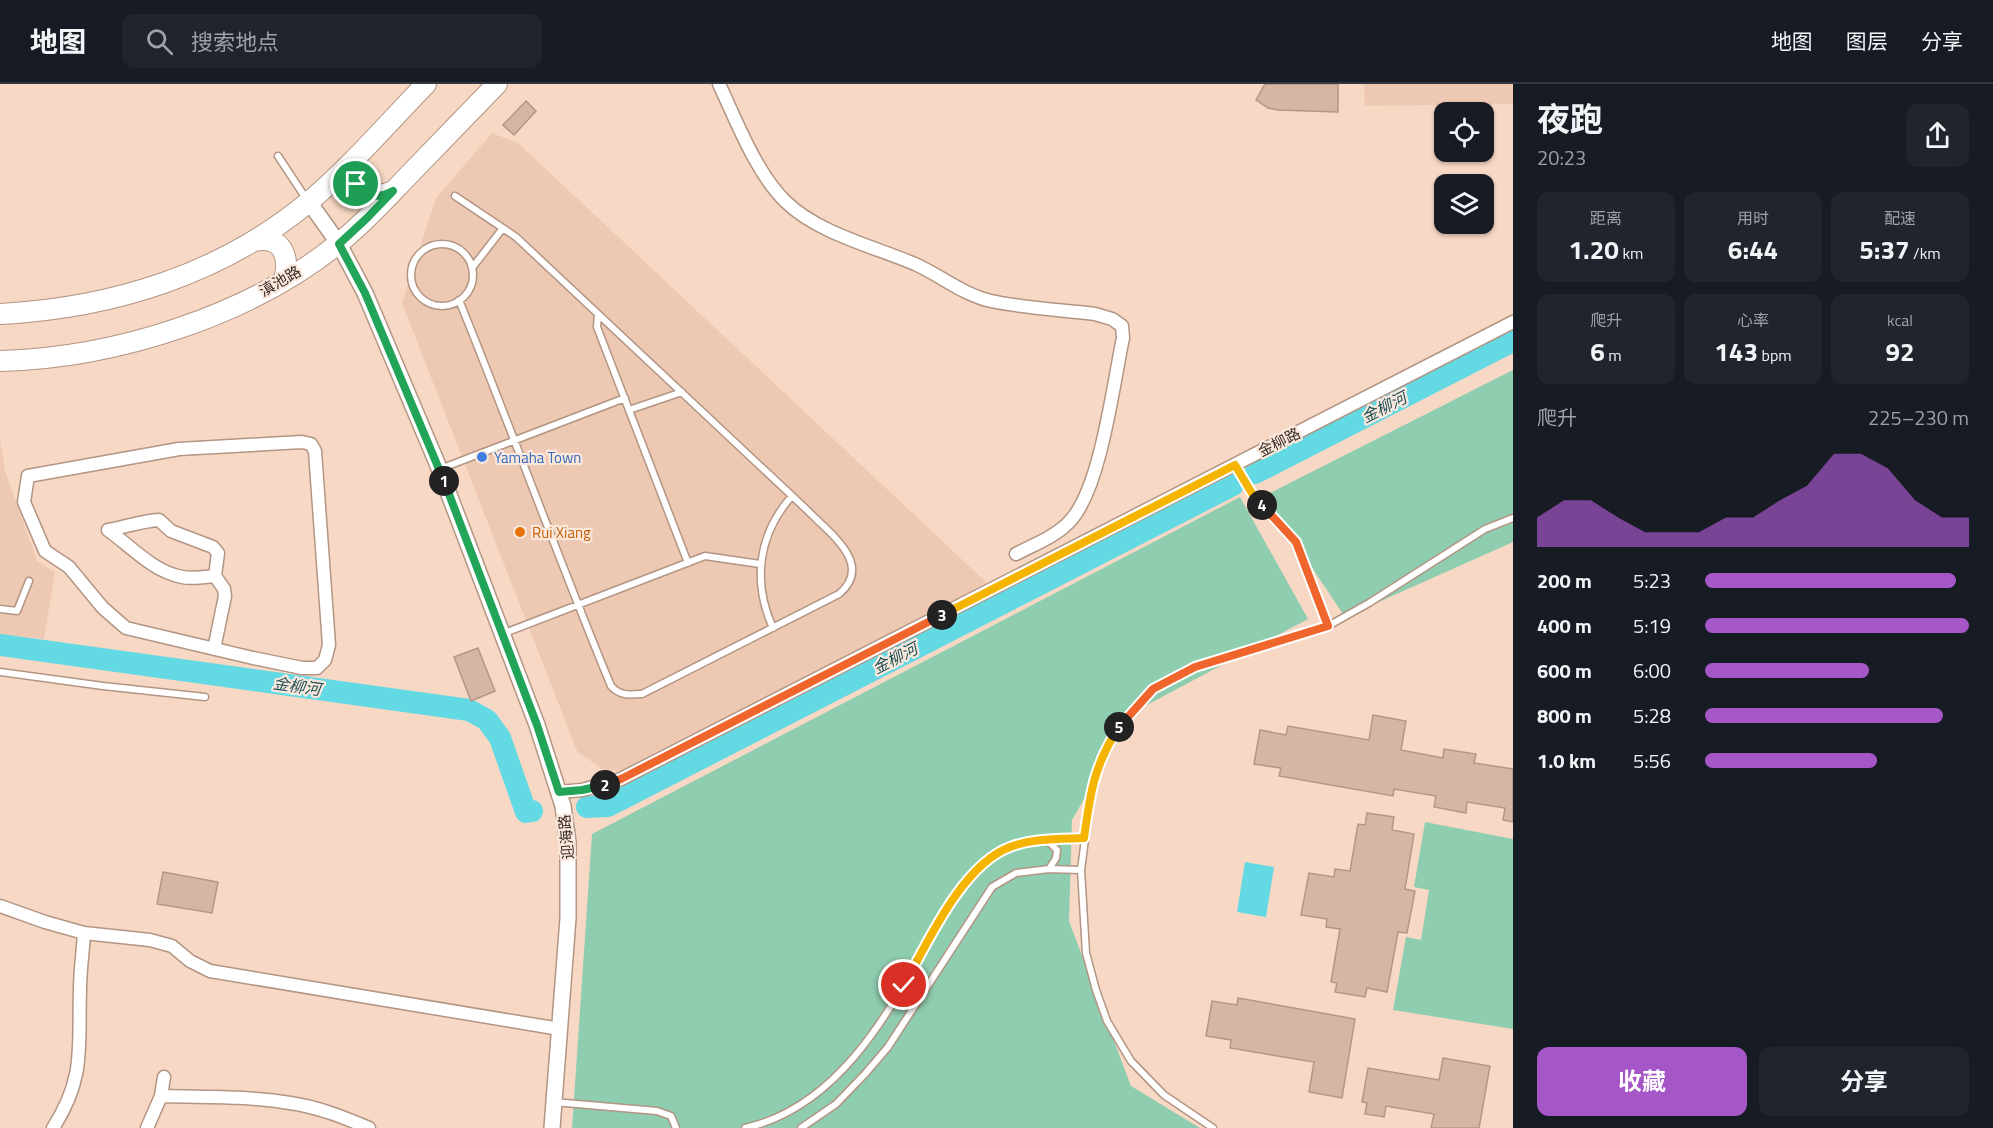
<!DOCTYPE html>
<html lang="zh">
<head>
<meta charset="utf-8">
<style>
  :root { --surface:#171b24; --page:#20242c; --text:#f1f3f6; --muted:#9ea1a6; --line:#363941; --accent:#a556c7 }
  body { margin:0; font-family:"Titillium Web","Noto Sans SC",sans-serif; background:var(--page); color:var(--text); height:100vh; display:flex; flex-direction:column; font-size:22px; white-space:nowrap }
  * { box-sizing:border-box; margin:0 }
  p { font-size:20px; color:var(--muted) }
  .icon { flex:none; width:33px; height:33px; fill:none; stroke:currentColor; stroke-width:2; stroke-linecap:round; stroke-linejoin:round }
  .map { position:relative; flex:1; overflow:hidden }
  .sheet { display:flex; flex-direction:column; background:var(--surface); width:480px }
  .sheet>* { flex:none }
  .fabs { position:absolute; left:1434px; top:18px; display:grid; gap:12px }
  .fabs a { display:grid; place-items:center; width:60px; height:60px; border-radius:12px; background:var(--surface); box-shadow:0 2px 4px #0004; font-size:30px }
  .pin { position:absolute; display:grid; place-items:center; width:51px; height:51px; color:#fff; margin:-26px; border:3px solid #fff; border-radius:50%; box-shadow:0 2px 6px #0007 }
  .km { position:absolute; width:30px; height:30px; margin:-15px; border-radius:50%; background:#222; color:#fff; font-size:16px; line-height:30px; text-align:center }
  .round { display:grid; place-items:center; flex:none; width:63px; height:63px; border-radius:12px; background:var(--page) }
  .headline { display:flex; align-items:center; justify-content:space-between; height:102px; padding:0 24px }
  h1 { font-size:33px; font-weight:700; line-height:45px }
  .metrics { display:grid; grid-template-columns:repeat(3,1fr); gap:9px; height:102px; padding:6px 24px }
  .metrics div { display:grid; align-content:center; border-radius:12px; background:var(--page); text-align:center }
  .metrics b { font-size:26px; font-weight:700 }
  .metrics small { font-size:16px; font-weight:400 }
  .metrics p { font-size:16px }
  .chart { height:168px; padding:12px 24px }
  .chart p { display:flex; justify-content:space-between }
  .chart svg { width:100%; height:108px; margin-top:6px; fill:var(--accent); opacity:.7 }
  .primary-button { display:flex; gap:12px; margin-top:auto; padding:12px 24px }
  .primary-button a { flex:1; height:69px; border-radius:12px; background:var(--accent); color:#fff; font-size:24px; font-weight:700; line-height:69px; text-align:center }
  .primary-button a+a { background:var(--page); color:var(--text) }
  ul { padding:0 24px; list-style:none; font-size:20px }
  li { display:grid; grid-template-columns:96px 72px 1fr; align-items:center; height:45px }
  li i { height:15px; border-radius:8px; background:var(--accent) }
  header { display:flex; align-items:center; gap:36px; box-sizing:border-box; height:84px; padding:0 30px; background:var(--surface); border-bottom:2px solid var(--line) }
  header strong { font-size:28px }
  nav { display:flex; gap:33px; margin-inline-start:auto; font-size:21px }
  .search { width:420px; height:54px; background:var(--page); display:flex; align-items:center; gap:15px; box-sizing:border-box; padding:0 21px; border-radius:12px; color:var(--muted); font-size:22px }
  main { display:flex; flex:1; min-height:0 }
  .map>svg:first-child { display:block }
</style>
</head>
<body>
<header>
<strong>地图</strong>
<div class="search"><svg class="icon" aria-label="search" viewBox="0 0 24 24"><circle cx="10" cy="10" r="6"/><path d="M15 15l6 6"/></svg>搜索地点</div>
<nav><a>地图</a><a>图层</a><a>分享</a></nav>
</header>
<main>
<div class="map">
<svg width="1513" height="1044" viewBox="0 0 1513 1044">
  <rect width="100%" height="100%" fill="#f7d8c4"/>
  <path fill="#edc8b2" d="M1364,0H1513V20L1365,22Z
    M492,49L518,59L987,499L624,688L602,685L577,667L402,219L436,114Z
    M0,354L5,387L37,477L55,488L44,555L0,550Z"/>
  <path fill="#8fcdb0" d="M1513,286V458L1345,533L1264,412Z
    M1240,413L1308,535L1134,628L1072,736L1069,837L1131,1002L1200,1044H572L592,750Z
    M1425,738L1513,755V945L1393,926L1406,853L1421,856L1429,806L1414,803Z"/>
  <path fill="#63d9e4" d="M1245,778L1274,783L1266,833L1237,828Z"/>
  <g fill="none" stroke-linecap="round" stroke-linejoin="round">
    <path stroke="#63d9e4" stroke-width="22" d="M1255,389L1513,257
      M0,561L469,626L487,636L500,654L526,728L532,727
      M587,723L608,722L1233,401"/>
  </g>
  <path fill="#d4b6a3" stroke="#b39684" stroke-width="1.5" d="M1265,0H1338V28L1278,26L1268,24L1256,16Z
    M526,17L536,27L514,51L503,41Z
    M478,564L495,607L471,617L454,573Z
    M1373,631L1406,637L1401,666L1443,674L1444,665L1476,670L1474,679L1513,685V738L1503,736L1505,724L1467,718L1466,729L1434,723L1436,712L1394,705L1393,712L1279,692L1281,684L1254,680L1260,646L1286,651L1288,642L1369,656Z
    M1367,729L1394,733L1392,746L1414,750L1405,805L1415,807L1407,849L1398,848L1387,908L1367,904L1365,913L1335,908L1337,899L1331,898L1340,845L1326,843L1327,835L1301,831L1309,789L1334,793L1335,785L1350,787L1358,740L1365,741Z
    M163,788L218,798L212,829L157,820Z
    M1238,914L1355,935L1342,1014L1309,1008L1314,978L1230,964L1231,956L1206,952L1212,917L1237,921Z
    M1443,974L1490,982L1479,1044H1431L1434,1030L1386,1022L1384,1033L1365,1030L1367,1019L1362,1018L1368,984L1439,996Z"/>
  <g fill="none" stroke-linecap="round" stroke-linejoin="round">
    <g stroke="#b29583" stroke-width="9">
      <path id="service" d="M278,72L307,116
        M455,112L516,153L806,425C828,448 875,480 839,510L642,610C629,611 620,612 611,602C558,474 511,344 459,216
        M411 191a31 31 0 1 1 62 0a31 31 0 1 1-62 0Z
        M472,184L503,144
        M598,230L597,243L688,479
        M629,326L682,308
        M1235,381L1253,411L1296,458L1328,542
        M440,385L625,314
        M0,525L17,527L29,497
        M773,544C752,498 758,450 792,412
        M502,550L705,472L760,480
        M0,588L103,602L205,613
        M1046,755L1057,766L1056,774L1049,785
        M554,1018L657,1027L671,1032L676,1044
        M745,1044C835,1024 886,935 926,861C933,849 939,836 946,825C953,813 963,803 972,793C976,787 981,780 987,775C1015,755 1051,755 1084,754
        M801,1044L836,1020L865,990L888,963L992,803L1016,789L1049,785L1081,786
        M1213,1044L1164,1011L1131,977L1107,937L1096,906L1086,869L1081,786L1092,701L1108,661L1125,635L1153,605L1195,583L1328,542L1369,519L1485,445L1513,434"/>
    </g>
    <g stroke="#b29583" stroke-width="15">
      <path id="minor" d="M719,0C737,38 756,89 786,118C819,150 876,163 917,181C941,192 964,211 991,217C1024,224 1061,226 1095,230L1112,235L1122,242L1123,254C1113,301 1101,402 1071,436C1057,452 1035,460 1016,470
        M302,358L311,360L315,367L329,561L325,576L317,584H302L253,574L126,544L103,524L69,483L45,467L24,418L28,392L179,365Z
        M214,565L225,512L224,505L215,492L218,469L213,463L171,447L159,436C141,437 126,443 108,446C132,463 152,487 182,493C192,495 205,493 215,492
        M559,708L582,706L621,695L1513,238
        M0,822L45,838L84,849L150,856L172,862L190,877L210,887L560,945
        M161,1012C204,1013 247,1012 290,1019C318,1023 343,1033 369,1044
        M53,1044C86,993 78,962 80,905C80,887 83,868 84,849
        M147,1044L161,1012L164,993"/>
    </g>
    <g stroke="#b29583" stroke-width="18">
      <path id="tertiary" d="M309,118L339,160L365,209L437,379L537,641L563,722L568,758V834L552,1044"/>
    </g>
    <g stroke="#b29583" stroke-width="22">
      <path id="primary" d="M357,73C345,100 367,120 393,107
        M254,157C283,151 290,173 284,196
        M0,230C113,224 223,190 311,116C352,81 388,39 426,0
        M0,277C115,274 249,232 339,159C363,140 384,117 405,95C436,63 466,32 497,0"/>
    </g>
    <path stroke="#917c6f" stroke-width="2" stroke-dasharray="1.5 4.5" stroke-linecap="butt" d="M344,113L349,118"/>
    <use href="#service" stroke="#fff" stroke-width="6"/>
    <use href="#minor" stroke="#fff" stroke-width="12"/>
    <use href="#tertiary" stroke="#fff" stroke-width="15"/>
    <use href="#primary" stroke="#fff" stroke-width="20"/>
  </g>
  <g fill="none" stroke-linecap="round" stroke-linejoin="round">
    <g stroke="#fff" stroke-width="12">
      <path id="split-1" d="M356,100C366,113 379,115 393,107L367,134L339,160L365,209L444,397"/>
    </g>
    <g stroke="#fff" stroke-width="12">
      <path id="split-2" d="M444,397L537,641L559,708L582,706L605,701"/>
    </g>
    <g stroke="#fff" stroke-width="12">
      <path id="split-3" d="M605,701L621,695L942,531"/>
    </g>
    <g stroke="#fff" stroke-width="12">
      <path id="split-4" d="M942,531L1235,381L1253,411L1262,421"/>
    </g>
    <g stroke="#fff" stroke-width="12">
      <path id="split-5" d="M1119,643L1153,605L1195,583L1328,542L1296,458L1262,421"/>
    </g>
    <g stroke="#fff" stroke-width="12">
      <path id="split-6" d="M904,901C928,858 962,781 1010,763C1033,754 1060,755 1084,754C1090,710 1094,681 1119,643"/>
    </g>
    <use href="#split-1" stroke="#22a559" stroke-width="8"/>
    <use href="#split-2" stroke="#22a559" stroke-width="8"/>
    <use href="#split-3" stroke="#f0652b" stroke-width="8"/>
    <use href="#split-4" stroke="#f5b400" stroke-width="8"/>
    <use href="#split-5" stroke="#f0652b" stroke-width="8"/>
    <use href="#split-6" stroke="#f5b400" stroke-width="8"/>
  </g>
  <circle fill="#3f7fe0" stroke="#fbe8dc" stroke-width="2" cx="482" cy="373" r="6"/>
  <circle fill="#e8710a" stroke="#fbe8dc" stroke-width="2" cx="520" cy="448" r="6"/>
  <g text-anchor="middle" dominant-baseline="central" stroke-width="4.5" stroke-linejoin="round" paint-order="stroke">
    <g font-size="15" fill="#372c24" stroke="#fbe8dc">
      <text transform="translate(280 197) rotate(-30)">滇池路</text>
      <text transform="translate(1279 358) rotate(-27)">金柳路</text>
      <text transform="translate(566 753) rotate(-95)">迎海路</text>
    </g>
    <g font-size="15" fill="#366cbe" stroke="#fbe8dc" text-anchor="start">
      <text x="494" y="373">Yamaha Town</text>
    </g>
    <g font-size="15" fill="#c56008" stroke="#fbe8dc" text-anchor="start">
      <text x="532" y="448">Rui Xiang</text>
    </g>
    <g font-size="16" font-style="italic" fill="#1d5156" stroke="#fbe8dc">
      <text transform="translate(1384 323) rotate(-27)">金柳河</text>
      <text transform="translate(895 574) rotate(-27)">金柳河</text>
      <text transform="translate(297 602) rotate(8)">金柳河</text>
    </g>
  </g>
</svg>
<div class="fabs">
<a><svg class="icon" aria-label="locate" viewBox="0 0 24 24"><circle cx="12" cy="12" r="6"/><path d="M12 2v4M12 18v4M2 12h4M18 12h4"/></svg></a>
<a><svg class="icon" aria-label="layers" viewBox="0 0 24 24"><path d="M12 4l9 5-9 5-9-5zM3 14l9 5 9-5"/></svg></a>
</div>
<div class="pin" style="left:356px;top:100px;background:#1e9e55"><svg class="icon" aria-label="arrive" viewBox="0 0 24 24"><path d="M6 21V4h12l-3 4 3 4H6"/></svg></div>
<div class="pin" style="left:904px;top:901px;background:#d93025"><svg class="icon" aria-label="check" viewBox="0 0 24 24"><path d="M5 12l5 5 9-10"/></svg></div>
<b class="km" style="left:444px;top:397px">1</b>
<b class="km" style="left:605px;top:701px">2</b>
<b class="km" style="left:942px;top:531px">3</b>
<b class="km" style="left:1262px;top:421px">4</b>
<b class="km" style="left:1119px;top:643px">5</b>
</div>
<section class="sheet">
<div class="headline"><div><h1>夜跑</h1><p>20:23</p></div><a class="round"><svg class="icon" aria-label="share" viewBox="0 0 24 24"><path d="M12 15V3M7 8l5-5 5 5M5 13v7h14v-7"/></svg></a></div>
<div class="metrics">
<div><p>距离</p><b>1.20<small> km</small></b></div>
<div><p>用时</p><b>6:44</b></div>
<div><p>配速</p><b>5:37<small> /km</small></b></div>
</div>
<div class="metrics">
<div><p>爬升</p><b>6<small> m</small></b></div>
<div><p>心率</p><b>143<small> bpm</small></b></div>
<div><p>kcal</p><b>92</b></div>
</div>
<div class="chart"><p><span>爬升</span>225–230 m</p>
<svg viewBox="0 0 160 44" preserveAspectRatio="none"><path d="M0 44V32L10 25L20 25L30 32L40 38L50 38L60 38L70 32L80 32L90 25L100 19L110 6L120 6L130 12L140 25L150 32L160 32V44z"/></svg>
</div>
<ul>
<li><b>200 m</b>5:23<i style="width:95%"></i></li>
<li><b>400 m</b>5:19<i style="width:100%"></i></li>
<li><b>600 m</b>6:00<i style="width:62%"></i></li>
<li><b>800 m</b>5:28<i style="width:90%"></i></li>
<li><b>1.0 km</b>5:56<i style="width:65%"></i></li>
</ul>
<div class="primary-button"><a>收藏</a><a>分享</a></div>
</section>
</main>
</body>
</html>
